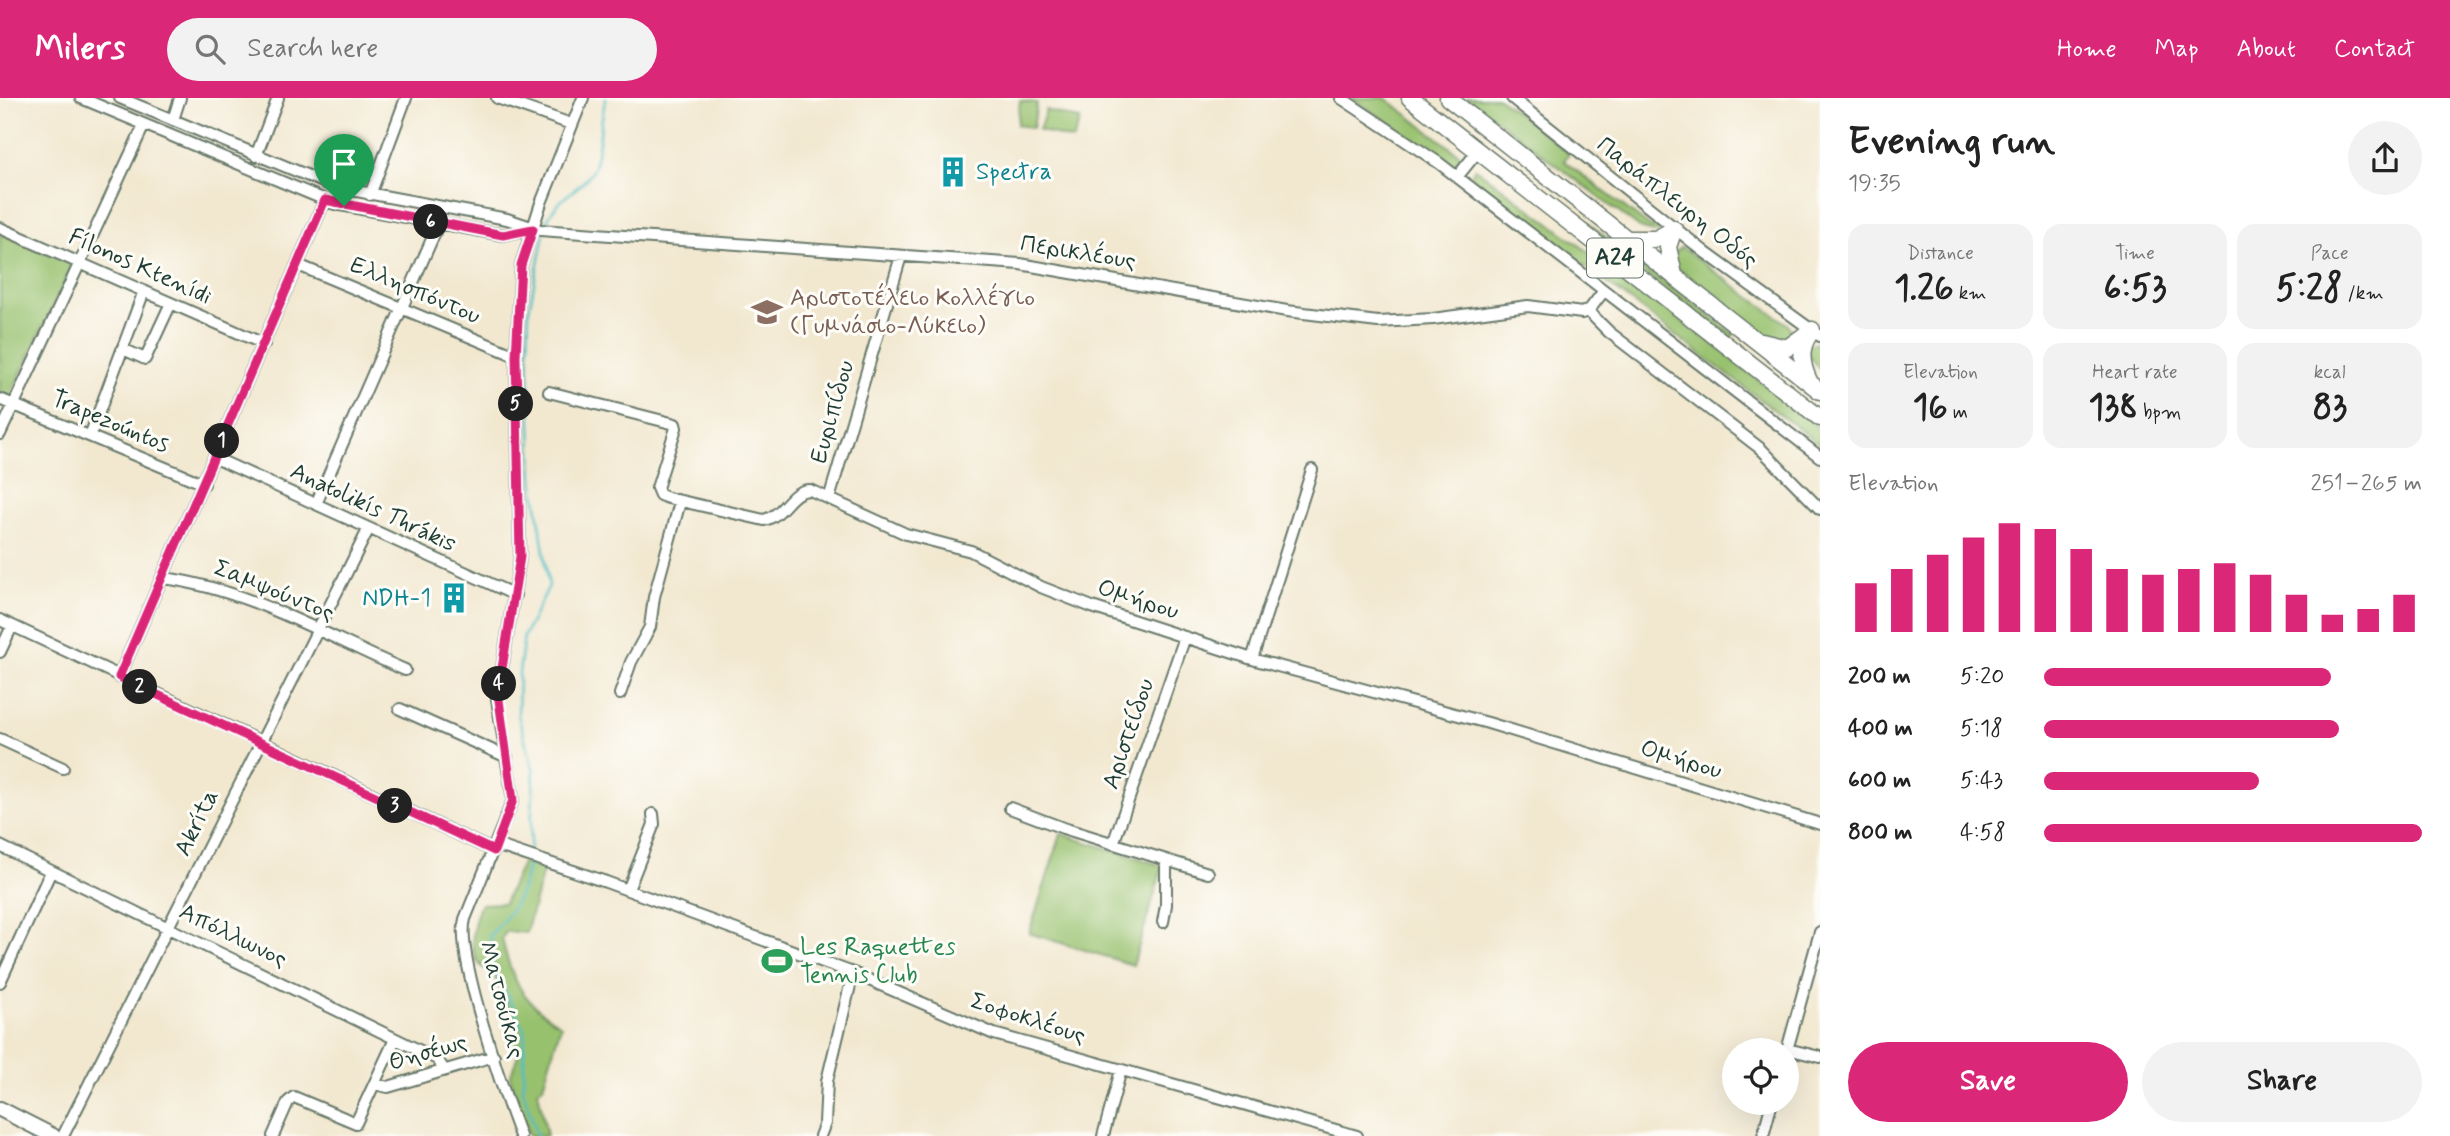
<!DOCTYPE html>
<html lang="en">
<head>
<meta charset="utf-8">
<style>
  :root { --surface:#fff; --page:#f2f2f2; --text:#222; --muted:#767676; --accent:#db2777 }
  body { margin:0; font-family:Mynerve,sans-serif; background:var(--page); color:var(--text); height:100vh; display:flex; flex-direction:column; font-size:26px; white-space:nowrap }
  * { box-sizing:border-box; margin:0 }
  p { font-size:23px; color:var(--muted) }
  .icon { flex:none; width:38px; height:38px; fill:none; stroke:currentColor; stroke-width:2; stroke-linecap:round; stroke-linejoin:round }
  .map { position:relative; flex:1; overflow:hidden }
  .panel { display:flex; flex-direction:column; background:var(--surface); width:630px }
  .panel>* { flex:none }
  .fabs { position:absolute; left:1722px; top:940px; display:grid; gap:14px }
  .fabs a { display:grid; place-items:center; width:77px; height:77px; border-radius:50%; background:var(--surface); box-shadow:0 7px 28px #0002; font-size:35px }
  .pin { position:absolute; display:grid; place-items:center; width:60px; height:60px; color:#fff; margin:-72px -30px; border-radius:50% 50% 50% 0; rotate:-45deg; box-shadow:0 0 7px #0007 }
  .pin .icon { rotate:45deg }
  .km { position:absolute; width:35px; height:35px; margin:-18px; border-radius:50%; background:#222; color:#fff; font-size:19px; line-height:35px; text-align:center }
  .round { display:grid; place-items:center; flex:none; width:74px; height:74px; border-radius:37px; background:var(--page) }
  .overview { display:flex; align-items:center; justify-content:space-between; height:119px; padding:0 28px }
  h1 { font-size:38px; font-weight:800; line-height:52px }
  .stats { display:grid; grid-template-columns:repeat(3,1fr); gap:10px; height:119px; padding:7px 28px }
  .stats div { display:grid; align-content:center; border-radius:18px; background:var(--page); text-align:center }
  .stats b { font-size:35px; font-weight:800 }
  .stats small { font-size:19px; font-weight:400 }
  .stats p { font-size:19px }
  .chart { height:196px; padding:14px 28px }
  .chart p { display:flex; justify-content:space-between }
  .chart svg { width:100%; height:126px; margin-top:7px; stroke:var(--accent); stroke-width:6 }
  .button { display:flex; gap:14px; margin-top:auto; padding:14px 28px }
  .button a { flex:1; height:80px; border-radius:42px; background:var(--accent); color:#fff; font-size:28px; font-weight:800; line-height:80px; text-align:center }
  .button a+a { background:var(--page); color:var(--text) }
  ul { padding:0 28px; list-style:none; font-size:23px }
  li { display:grid; grid-template-columns:112px 84px 1fr; align-items:center; height:52px }
  li i { height:18px; border-radius:9px; background:var(--accent) }
  header { display:flex; align-items:center; gap:42px; box-sizing:border-box; height:98px; padding:0 35px; background:var(--accent); color:#fff }
  header strong { font-size:33px }
  nav { display:flex; gap:38px; margin-inline-start:auto; font-size:24px }
  .search { width:490px; height:63px; background:var(--page); display:flex; align-items:center; gap:18px; box-sizing:border-box; padding:0 24px; border-radius:38px; color:var(--muted); font-size:26px }
  main { display:flex; flex:1; min-height:0 }
  .map>svg:first-child { display:block }
</style>
</head>
<body>
<header>
<strong>Milers</strong>
<div class="search"><svg class="icon" aria-label="search" viewBox="0 0 24 24"><circle cx="10" cy="10" r="6"/><path d="M15 15l6 6"/></svg>Search here</div>
<nav><a>Home</a><a>Map</a><a>About</a><a>Contact</a></nav>
</header>
<main>
<div class="map">
<svg width="1820" height="1038" viewBox="0 0 1820 1038">
  <rect width="100%" height="100%" fill="#fdfcf7"/>
  <filter id="ink" filterUnits="userSpaceOnUse"><feTurbulence type="fractalNoise" baseFrequency=".0143" numOctaves="2"/><feDisplacementMap in="SourceGraphic" scale="14" xChannelSelector="R" yChannelSelector="G"/><feConvolveMatrix kernelMatrix="1 2 1 2 8 2 1 2 1" color-interpolation-filters="sRGB"/></filter>
  <filter id="wash" filterUnits="userSpaceOnUse"><feTurbulence type="fractalNoise" baseFrequency=".00686" numOctaves="4" result="noise"/><feDisplacementMap in="SourceGraphic" scale="28" xChannelSelector="R" yChannelSelector="G"/><feGaussianBlur stdDeviation="1.57" result="paint"/><feColorMatrix in="noise" values="0 0 0 0 0 0 0 0 0 0 0 0 0 0 0 0 0 1.4 0 .05"/><feComposite in="paint" operator="in"/></filter>
  <g filter="url(#wash)">
    <rect width="100%" height="100%" fill="#f2e8d0"/>
    <path fill="#97c16d" stroke="#5b7f50" stroke-width="2" d="M1351,0H1385L1460,57L1459,64L1451,65Z
      M1467,0H1499L1569,55L1564,63L1652,130L1657,125L1662,130L1656,135L1640,130Z
      M1020,3L1037,5L1033,30L1017,27Z
      M1046,12L1080,22L1073,42L1039,32Z
      M1448,19L1734,236L1731,241L1445,24Z
      M1475,70L1717,249L1820,331V347L1485,92L1470,78Z
      M0,135L73,166L9,300L0,297Z
      M1681,149L1787,226L1795,237L1793,245L1772,242L1676,169L1673,157Z
      M1814,245H1820V272L1807,255V248Z
      M1061,736L1163,768L1133,867L1029,835Z
      M523,763L544,770L526,835L507,833L502,840C511,882 523,905 561,927L543,988L538,993L547,1038H529L510,979L518,957L512,939L514,923L492,873C464,867 472,825 481,806L504,805Z"/>
    <g fill="none" stroke-linecap="round" stroke-linejoin="round">
      <path stroke="#4dbcc5" stroke-width="2.5" d="M545,130C552,99 581,94 593,71C600,57 600,18 606,0
        M530,751L534,674L518,617L519,575L524,538L549,488L533,380L528,253L529,211L544,136
        M528,767C523,797 512,815 490,837L491,865L525,933L523,992L537,1038"/>
    </g>
  </g>
  <g filter="url(#ink)">
    <g fill="none" stroke-linecap="round" stroke-linejoin="round">
      <g stroke="#69796b" stroke-width="14">
        <path id="minor" d="M81,0L335,106L503,137L532,131
          M120,0L335,89L507,121L540,132L1020,166L1287,213L1378,224L1433,221L1528,208L1582,215L1590,211L1603,194
          M497,0L571,26
          M1341,0L1439,65L1820,359
          M1512,0L1706,155L1820,238
          M173,22L180,0
          M256,58L278,0
          M1457,79L1478,53
          M370,97L406,0
          M0,130L264,246
          M298,167L516,258
          M1588,213L1609,234L1761,351L1820,411
          M123,251L145,261L171,205
          M549,294L675,326L676,330L657,390L660,397L668,400L764,422C785,417 789,392 810,392L906,436L971,453L1041,489L1092,509L1252,561L1488,625L1820,726
          M0,301L204,386
          M0,336L144,27
          M90,338L144,193
          M215,360L515,497
          M829,401L901,158
          M316,406L439,125
          M163,480C249,491 326,538 405,572
          M0,522L494,753
          M0,554L12,528
          M1252,561L1312,372
          M119,579L325,102
          M620,596L631,564L650,529L654,499L680,404
          M400,611L507,659
          M0,641L63,670
          M1010,710L1063,730L1208,775
          M1113,746L1185,539
          M496,747L606,784L853,875L994,936L1357,1038
          M0,748L437,961L444,972
          M628,792L654,726L653,716
          M1163,824L1166,807V762
          M0,884L51,773
          M1787,951L1820,959
          M1787,952L1820,834
          M374,986L388,989L494,958
          M63,1038L368,432
          M273,1038L288,1004L294,999L356,1025L395,941
          M520,1038C505,998 455,856 465,821L513,702L497,601L520,459L516,258L521,167L541,105L583,0
          M820,1038L825,1025L827,983L853,875
          M1103,1038L1121,972
          M1763,1038L1772,1004"/>
      </g>
      <g stroke="#69796b" stroke-width="18">
        <path id="major" d="M0,1011L53,1038"/>
      </g>
      <g stroke="#69796b" stroke-width="19">
        <path id="highway" d="M1410,0L1820,320
          M1448,0L1820,293
          M1627,141H1656L1674,131
          M1674,177L1668,149L1674,131
          M1809,237C1798,252 1802,269 1810,285
          M1762,244L1787,250L1812,232"/>
      </g>
      <use href="#minor" stroke="#fff" stroke-width="10"/>
      <use href="#major" stroke="#fff" stroke-width="14"/>
      <use href="#highway" stroke="#fff" stroke-width="16"/>
    </g>
  </g>
  <g fill="none" stroke-linecap="round" stroke-linejoin="round" filter="url(#ink)">
    <g stroke="#fff" stroke-width="14">
      <path id="route" d="M325,102L503,137L533,131L521,167L516,258L520,459L498,595L513,702L494,753L119,579Z"/>
    </g>
    <use href="#route" stroke="#db2777" stroke-width="9"/>
  </g>
  <defs>
    <g id="building-bare" transform="scale(2.415)"><path d="M-4-6H4V6H1V3H-1V6H-4ZM-2.5-4.3h1.7v1.8h-1.7ZM.8-4.3h1.7v1.8H.8ZM-2.5-1h1.7V.8h-1.7ZM.8-1h1.7V.8H.8Z" fill="#0f9aa8" stroke="#fdfcf7" stroke-width="2.5" paint-order="stroke"/></g>
    <g id="school-bare" transform="scale(2.415)"><path d="M0-5L7-2L0 1L-7-2ZM-4 1L0 2.5L4 1V4Q0 6-4 4Z" fill="#8d6e63" stroke="#fdfcf7" stroke-width="2.5" paint-order="stroke"/></g>
    <g id="stadium-bare" transform="scale(2.415)"><path d="M0-5a6.5 5 0 1 0 0 10a6.5 5 0 1 0 0-10ZM-3.5-1.8h7v3.6h-7Z" fill="#2e9e5b" stroke="#fdfcf7" stroke-width="2.5" paint-order="stroke"/></g>
  </defs>
  <g fill-rule="evenodd">
    <use href="#building-bare" x="953" y="74"/>
    <use href="#school-bare" x="767" y="214"/>
    <use href="#building-bare" x="454" y="500"/>
    <use href="#stadium-bare" x="777" y="863"/>
  </g>
  <g text-anchor="middle" dominant-baseline="central" stroke-width="6" stroke-linejoin="round" paint-order="stroke">
    <rect fill="#fdfcf7" stroke="#62766e" stroke-width="2" x="1587" y="140.5" width="56" height="39" rx="5"/>
    <g font-size="23" font-weight="bold" fill="#1f3d34">
      <text x="1615" y="160">Α24</text>
    </g>
    <g font-size="24" fill="#0d838f" stroke="#fdfcf7" text-anchor="start">
      <text x="976" y="74">Spectra</text>
      <text x="431" y="500" text-anchor="end">NDH-1</text>
    </g>
    <g font-size="24" fill="#1f3d34" stroke="#fdfcf7">
      <text transform="translate(1677 105) rotate(38)">Παράπλευρη Οδός</text>
      <text transform="translate(1078 155) rotate(9)">Περικλέους</text>
      <text transform="translate(140 169) rotate(24)">Fílonos Ktenídi</text>
      <text transform="translate(415 193) rotate(23)">Ελλησπόντου</text>
      <text transform="translate(833 314) rotate(-74)">Ευριπίδου</text>
      <text transform="translate(110 324) rotate(23)">Trapezoúntos</text>
      <text transform="translate(373 410) rotate(25)">Anatolikís Thrákis</text>
      <text transform="translate(274 493) rotate(22)">Σαμψούντος</text>
      <text transform="translate(1138 502) rotate(18)">Ομήρου</text>
      <text transform="translate(1129 636) rotate(-71)">Αριστείδου</text>
      <text transform="translate(1681 662) rotate(17)">Ομήρου</text>
      <text transform="translate(197 725) rotate(-64)">Akríta</text>
      <text transform="translate(233 838) rotate(26)">Απόλλωνος</text>
      <text transform="translate(501 902) rotate(75)">Ματσούκας</text>
      <text transform="translate(1028 921) rotate(18)">Σοφοκλέους</text>
      <text transform="translate(428 955) rotate(-16)">Θησέως</text>
    </g>
    <g font-size="24" fill="#785e54" stroke="#fdfcf7" text-anchor="start">
      <text x="790" y="200">Αριστοτέλειο Κολλέγιο<tspan x="790" dy="28">(Γυμνάσιο-Λύκειο)</tspan></text>
    </g>
    <g font-size="24" fill="#27864d" stroke="#fdfcf7" text-anchor="start">
      <text x="800" y="849">Les Raquettes<tspan x="800" dy="28">Tennis Club</tspan></text>
    </g>
  </g>
</svg>
<div class="fabs">
<a><svg class="icon" aria-label="locate" viewBox="0 0 24 24"><circle cx="12" cy="12" r="6"/><path d="M12 2v4M12 18v4M2 12h4M18 12h4"/></svg></a>
</div>
<div class="pin" style="left:344px;top:108px;background:#1e9e55"><svg class="icon" aria-label="arrive" viewBox="0 0 24 24"><path d="M6 21V4h12l-3 4 3 4H6"/></svg></div>
<b class="km" style="left:222px;top:343px">1</b>
<b class="km" style="left:140px;top:589px">2</b>
<b class="km" style="left:395px;top:708px">3</b>
<b class="km" style="left:499px;top:586px">4</b>
<b class="km" style="left:516px;top:306px">5</b>
<b class="km" style="left:431px;top:124px">6</b>
</div>
<section class="panel">
<div class="overview"><div><h1>Evening run</h1><p>19:35</p></div><a class="round"><svg class="icon" aria-label="share" viewBox="0 0 24 24"><path d="M12 15V3M7 8l5-5 5 5M5 13v7h14v-7"/></svg></a></div>
<div class="stats">
<div><p>Distance</p><b>1.26<small> km</small></b></div>
<div><p>Time</p><b>6:53</b></div>
<div><p>Pace</p><b>5:28<small> /km</small></b></div>
</div>
<div class="stats">
<div><p>Elevation</p><b>16<small> m</small></b></div>
<div><p>Heart rate</p><b>138<small> bpm</small></b></div>
<div><p>kcal</p><b>83</b></div>
</div>
<div class="chart"><p><span>Elevation</span>251–265 m</p>
<svg viewBox="0 0 160 44" preserveAspectRatio="none"><path d="M5 44V27M15 44V22M25 44V17M35 44V11M45 44V6M55 44V8M65 44V15M75 44V22M85 44V24M95 44V22M105 44V20M115 44V24M125 44V31M135 44V38M145 44V36M155 44V31"/></svg>
</div>
<ul>
<li><b>200 m</b>5:20<i style="width:76%"></i></li>
<li><b>400 m</b>5:18<i style="width:78%"></i></li>
<li><b>600 m</b>5:43<i style="width:57%"></i></li>
<li><b>800 m</b>4:58<i style="width:100%"></i></li>
</ul>
<div class="button"><a>Save</a><a>Share</a></div>
</section>
</main>
</body>
</html>
